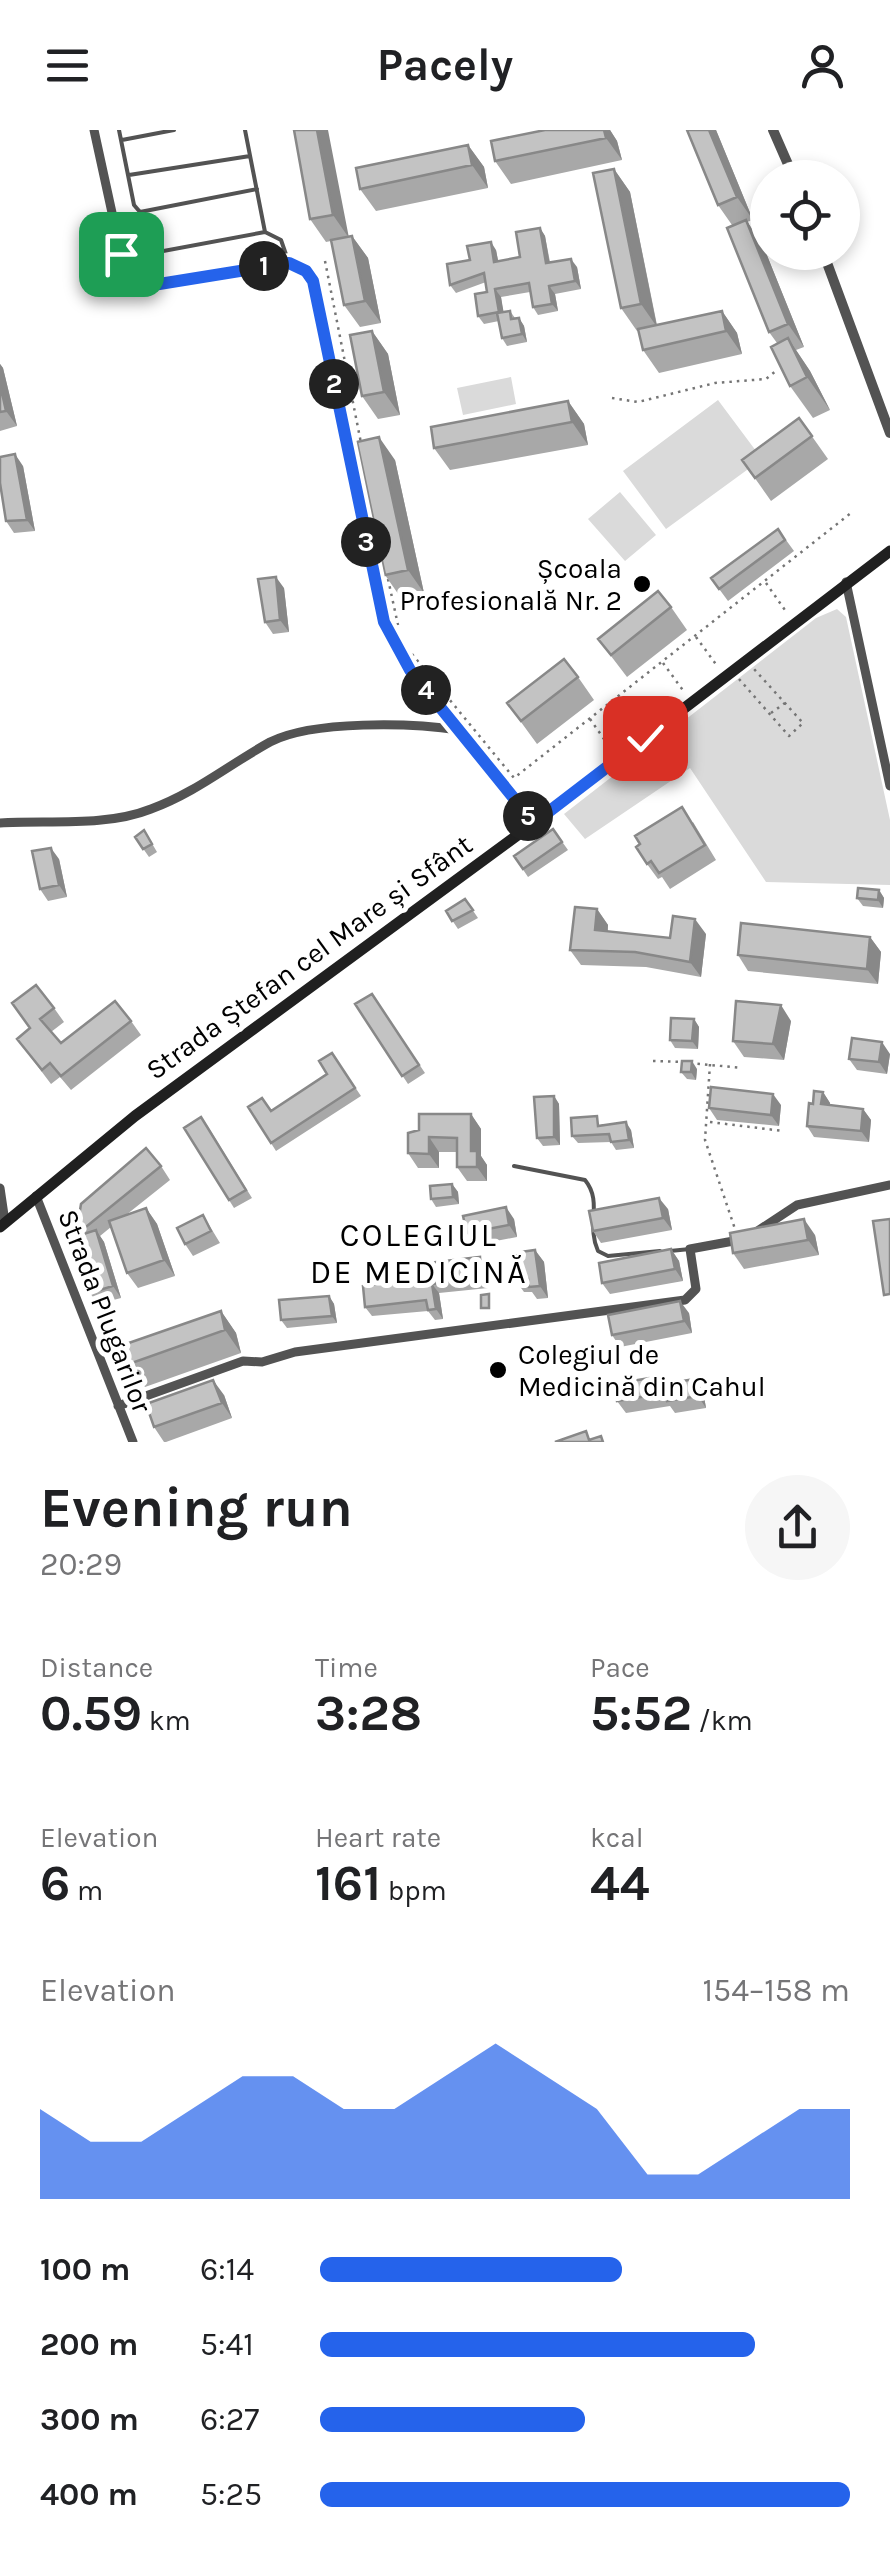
<!DOCTYPE html>
<html lang="en">
<head>
<meta charset="utf-8">
<style>
  :root { --surface:#fff; --page:#f6f6f6; --text:#202124; --muted:#757577; --accent:#2563eb }
  body { margin:0; font-family:Karla,sans-serif; background:var(--page); color:var(--text); height:100vh; display:flex; flex-direction:column; font-size:38px; white-space:nowrap }
  * { box-sizing:border-box; margin:0 }
  p { font-size:32px; color:var(--muted) }
  .icon { flex:none; width:55px; height:55px; fill:none; stroke:currentColor; stroke-width:2; stroke-linecap:round; stroke-linejoin:round }
  .map { position:relative; height:1312px; overflow:hidden }
  .details { display:flex; flex-direction:column; background:var(--surface); flex:1 }
  .details>* { flex:none }
  .fabs { position:absolute; left:750px; top:30px; display:grid; gap:20px }
  .fabs a { display:grid; place-items:center; width:110px; height:110px; border-radius:50%; background:var(--surface); box-shadow:0 5px 15px #0003; font-size:50px }
  .pin { position:absolute; display:grid; place-items:center; width:85px; height:85px; color:#fff; margin:-42px; border-radius:20px; box-shadow:0 5px 15px #0006 }
  .km { position:absolute; width:50px; height:50px; margin:-25px; border-radius:50%; background:#222; color:#fff; font-size:28px; line-height:50px; text-align:center }
  .round { display:grid; place-items:center; flex:none; width:105px; height:105px; border-radius:52px; background:var(--page) }
  .headline { display:flex; align-items:center; justify-content:space-between; height:170px; padding:0 40px }
  h1 { font-size:55px; font-weight:700; line-height:75px }
  .stats { display:grid; grid-template-columns:repeat(3,1fr); gap:15px; height:170px; padding:10px 40px }
  .stats div { display:grid; align-content:center }
  .stats b { font-size:50px; font-weight:700 }
  .stats small { font-size:28px; font-weight:400 }
  .stats p { font-size:28px }
  .chart { height:280px; padding:20px 40px }
  .chart p { display:flex; justify-content:space-between }
  .chart svg { width:100%; height:180px; margin-top:10px; fill:var(--accent); opacity:.7 }
  ul { padding:0 40px; list-style:none; font-size:32px }
  li { display:grid; grid-template-columns:160px 120px 1fr; align-items:center; height:75px }
  li i { height:25px; border-radius:12px; background:var(--accent) }
  header { display:flex; justify-content:space-between; align-items:center; height:130px; padding:0 40px; background:var(--surface); font-size:45px; font-weight:700 }
  .map>svg:first-child { display:block }
</style>
</head>
<body>
<header><svg class="icon" aria-label="menu" viewBox="0 0 24 24"><path d="M4 6h16M4 12h16M4 18h16"/></svg>Pacely<svg class="icon" aria-label="person" viewBox="0 0 24 24"><circle cx="12" cy="8" r="4"/><path d="M4 21q1-7 8-7t8 7"/></svg></header>
<div class="map">
<svg width="890" height="1312" viewBox="0 0 890 1312">
  <rect width="100%" height="100%" fill="#fff"/>
  <path fill="#dadada" d="M511,247L516,274L463,285L457,258Z
    M718,270L762,329L666,399L623,341Z
    M620,362L656,405L625,431L588,389Z
    M837,479L846,487L890,690V755L766,752L690,638L585,709L564,684L816,488Z"/>
  <g fill="none" stroke-linecap="round" stroke-linejoin="round">
    <path stroke="#757575" stroke-width="2.5" stroke-dasharray="2.5 5" stroke-linecap="butt" d="M325,131L361,313
      M612,268L638,272L715,253L766,249L777,240
      M388,449L398,495
      M766,453L787,483
      M696,507L718,537
      M412,524L514,648L851,383
      M663,533L685,563
      M739,549L789,606L803,593L754,539
      M771,583L785,573
      M590,589L611,619
      M653,931L682,932
      M690,933L742,938
      M710,934L705,1010L735,1099
      M710,992L783,1001"/>
    <path stroke="#535353" stroke-width="4" d="M119,0L134,75L140,82L257,59
      M245,0L265,102
      M122,10L174,0
      M129,45L250,26
      M142,125L265,102L281,110L289,133
      M514,1036L585,1050C603,1072 586,1095 598,1121L608,1126L660,1121
      M670,1121L690,1119"/>
    <path stroke="#535353" stroke-width="9" d="M94,0L121,124L137,152L147,156L289,133L306,141L313,151L384,492L410,541L534,693
      M846,452L890,656
      M0,693C48,690 106,697 151,679C195,663 230,634 270,612C313,590 412,593 459,600
      M0,1058L5,1092
      M36,1066L133,1312
      M753,1104L797,1075L890,1055
      M118,1276L243,1231L262,1232L295,1222L685,1170L696,1159L690,1119L739,1110"/>
    <path stroke="#535353" stroke-width="10" d="M773,0L794,48
      M823,122L890,303"/>
    <path stroke="#202020" stroke-width="11" d="M0,1097L135,986L534,693L890,421"/>
  </g>
  <path fill="#a8a8a8" d="M294,0L348,106H352L368,128L381,193L360,197L344,175L331,111L326,112L310,89Z
    M610,0L617,11L622,30L511,54L495,31Z
    M687,0H716L753,90L747,92L762,113L804,217L796,220L810,241L830,280L813,288L790,256L777,213L769,202L732,95L718,75Z
    M468,15L484,37L488,58L376,81L360,59Z
    M614,39L630,62L657,195L722,181L737,203L742,224L659,243L643,220L639,201H637L621,178Z
    M540,98L545,106L550,132L577,137L581,159L555,164L558,181L538,185L533,177L530,162L501,167L503,182L510,181L515,188H519L524,196L527,212L507,216L502,208L499,191L484,194L478,186L487,162L486,152L456,163L450,155L470,130L496,120L498,131L520,127Z
    M372,201L388,224L400,285L378,289L362,266Z
    M0,234L3,238L17,296L0,301Z
    M568,271L584,294L588,315L450,340L434,318Z
    M799,288L828,329L771,371L742,330Z
    M395,330L424,463L401,468L385,445Z
    M23,336L35,401L14,403L6,391Z
    M778,399L794,421L728,471L711,448Z
    M284,458L289,502L273,504L265,492Z
    M671,477L687,500L627,547L598,509Z
    M578,547L594,570L537,614L507,573Z
    M693,692L716,730L670,759L662,747L658,749L647,734Z
    M553,699L568,720L528,747L514,726Z
    M144,700L157,722L149,727L135,707Z
    M59,729L67,767L48,771L40,759Z
    M879,760L884,768L883,778L863,776L857,768Z
    M465,769L478,788L458,799L446,781Z
    M597,779L608,795V802L670,808L706,804L701,847L646,837L581,835L570,820Z
    M870,807L881,822L878,854L748,841L738,825Z
    M372,864L425,943L408,954L355,874Z
    M54,878L64,892L51,902L61,913L131,891L141,905L71,960L60,947L51,954L17,909Z
    M694,889L699,897L698,919L675,918L670,910Z
    M791,891L784,930L744,927L733,911Z
    M332,923L361,966L276,1021L248,977L271,981L327,944Z
    M890,924L887,944L857,940L849,929Z
    M697,939L696,950L687,949L681,942Z
    M823,962L830,973V975L863,979L871,990L869,1012L814,1007L807,996L813,974Z
    M554,966L559,974L560,1015L543,1016L537,1008Z
    M781,975L779,996L717,990L709,978Z
    M471,984L481,999V1026L487,1035V1051H467L457,1037V1022H439V1038H418L408,1023V1003Z
    M603,994V996L631,1000L634,1018L616,1020L611,1012L578,1013L572,1006Z
    M207,995L252,1068L234,1078L229,1070Z
    M161,1036L170,1050L126,1085L146,1078L157,1094L175,1146L138,1158L127,1143L111,1097L100,1106L104,1112L121,1168L98,1174L90,1163L76,1105Z
    M452,1054L458,1062L459,1074L436,1077L431,1069Z
    M668,1079L672,1100L601,1113L593,1101Z
    M203,1085L220,1113L193,1126L185,1114Z
    M514,1089L517,1107L475,1115L467,1103Z
    M815,1105L819,1125L744,1139L733,1123Z
    M671,1119L679,1131L683,1151L610,1164L602,1153Z
    M535,1120L544,1132L548,1168L537,1169L532,1162H524L516,1151Z
    M480,1127L486,1137L488,1158L439,1163L443,1189L435,1190L428,1181L372,1186L365,1177L429,1146Z
    M329,1166L334,1174L337,1193L287,1198L281,1190Z
    M221,1181L236,1203L241,1223L145,1257L129,1234Z
    M689,1183L692,1203L620,1217L612,1205Z
    M661,1255L703,1261L706,1278L675,1283L670,1276L626,1283L617,1271Z
    M224,1265L232,1288L166,1312H164L154,1297Z"/>
  <path fill="#888" d="M317,0H328L349,108L333,85Z
    M604,0H610L617,11L622,30L606,8Z
    M709,0H716L753,90L737,67Z
    M468,15L484,37L488,58L472,35Z
    M614,39L630,62L657,197L641,174Z
    M746,90L762,113L804,217L788,194Z
    M540,98L545,106L551,141L546,133Z
    M352,106L368,128L381,193L365,171Z
    M491,112L496,120L500,140L494,132Z
    M571,129L577,137L581,159L575,151Z
    M549,156L555,164L558,181L552,174Z
    M495,159L501,167L505,190L499,182Z
    M722,181L737,203L742,224L726,201Z
    M519,188L524,196L527,212L522,204Z
    M372,201L388,224L400,285L384,262Z
    M788,208L810,241L830,280L807,247Z
    M0,234L3,238L17,296L6,281L0,254Z
    M568,271L584,294L588,315L572,292Z
    M379,307L395,330L424,463L408,440Z
    M15,324L23,336L35,401L27,390Z
    M276,447L284,458L289,502L280,490Z
    M51,718L59,729L67,767L59,755Z
    M879,760L884,768L883,778L878,770Z
    M597,779L608,795L606,816L595,800Z
    M695,789L706,804L701,847L690,832Z
    M870,807L881,822L878,854L867,839Z
    M781,875L791,891L784,930L773,914Z
    M694,889L699,897L698,919L692,911Z
    M882,912L890,924L887,944L879,932Z
    M692,931L697,939L696,950L691,942Z
    M823,962L830,973L829,986L821,974Z
    M773,964L781,975L779,996L771,985Z
    M554,966L559,974L560,1015L554,1007Z
    M863,979L871,990L869,1012L861,1001Z
    M471,984L481,999V1026L487,1035V1051L477,1037L471,1021Z
    M626,992L631,1000L634,1018L629,1010Z
    M429,1007L439,1022V1038L429,1024Z
    M452,1054L458,1062L459,1074L453,1067Z
    M659,1068L668,1079L672,1100L663,1088Z
    M506,1077L514,1089L517,1107L509,1095Z
    M146,1078L157,1094L175,1146L164,1130Z
    M804,1089L815,1105L819,1125L808,1110Z
    M96,1100L104,1112L121,1168L113,1156Z
    M671,1119L679,1131L683,1151L675,1139Z
    M535,1120L544,1132L548,1168L540,1156Z
    M480,1127L486,1137L488,1158L481,1148Z
    M432,1154L439,1163L443,1189L436,1179Z
    M329,1166L334,1174L337,1193L332,1186Z
    M680,1171L689,1183L692,1203L684,1191Z
    M221,1181L236,1203L241,1223L225,1200Z
    M695,1249L703,1261L706,1278L698,1266Z
    M213,1250L224,1265L232,1288L222,1273Z"/>
  <path fill="#c3c3c3" stroke="#888" stroke-width="2.5" d="M294,0H317L333,85L310,89Z
    M545,0H604L606,8L495,31L491,11Z
    M687,0H709L737,67L718,75Z
    M468,15L472,35L360,59L356,38Z
    M614,39L641,174L621,178L593,43Z
    M746,90L788,194L769,202L727,98Z
    M540,98L546,133L571,129L575,151L549,156L552,174L533,177L529,153L495,159L499,182L478,186L475,164L487,162L484,143L450,155L447,134L470,130L467,116L491,112L494,132L520,127L516,102Z
    M352,106L365,171L344,175L331,110Z
    M510,181L511,189L519,188L522,204L502,208L497,183Z
    M722,181L726,201L643,220L638,199Z
    M372,201L384,262L362,266L350,205Z
    M788,208L807,247L790,256L771,217Z
    M0,254L6,281L0,282Z
    M568,271L572,292L434,318L431,297Z
    M799,288L812,306L755,348L742,330Z
    M379,307L408,440L385,445L357,312Z
    M15,324L27,390L6,391L0,353V327Z
    M778,399L785,410L719,459L711,448Z
    M276,447L280,490L265,492L258,449Z
    M658,461L671,477L611,525L598,509Z
    M564,529L578,547L521,591L507,573Z
    M682,677L705,715L659,743L651,731L647,734L636,717L640,714L635,706Z
    M553,699L562,712L523,739L514,726Z
    M144,700L152,714L143,719L135,707Z
    M51,718L59,755L40,759L32,721Z
    M858,758L879,760L878,770L857,768Z
    M465,769L473,780L452,791L446,781Z
    M575,777L597,779L595,800L670,808L673,786L695,789L690,832L635,822L570,820Z
    M741,793L870,807L867,839L738,825Z
    M36,855L54,878L40,889L61,913L115,871L131,891L61,946L50,933L42,940L17,909L30,898L12,873Z
    M372,864L419,935L402,946L355,874Z
    M736,871L781,875L773,914L733,911Z
    M671,888L694,889L692,911L670,910Z
    M852,908L882,912L879,932L849,929Z
    M332,923L355,958L271,1013L248,977L262,968L271,981L327,944L319,931Z
    M682,931H692L691,942H681Z
    M711,957L773,964L771,985L709,978Z
    M814,961L823,962L821,974L863,979L861,1001L807,996L809,973L813,974Z
    M554,966V1007L537,1008L534,967Z
    M419,984H471V1021H477V1037H457V1008L429,1007V1024L408,1023V1003L419,1000Z
    M597,986L598,996L626,992L629,1010L611,1012L609,1004L572,1006L571,988Z
    M201,987L246,1060L229,1070L184,998Z
    M146,1018L161,1036L76,1105L81,1074Z
    M452,1054L453,1067L431,1069L430,1056Z
    M659,1068L663,1088L593,1101L589,1081Z
    M506,1077L509,1095L467,1103L463,1086Z
    M146,1078L164,1130L127,1143L109,1091Z
    M203,1085L211,1101L185,1114L177,1098Z
    M804,1089L808,1110L733,1123L730,1103Z
    M890,1089V1164L884,1165L873,1091Z
    M96,1100L113,1156L90,1163L74,1107Z
    M671,1119L675,1139L602,1153L599,1133Z
    M535,1120L540,1156L529,1157L528,1149L516,1151L513,1123Z
    M480,1127L481,1148L432,1154L436,1179L428,1180L426,1170L365,1177L363,1156L429,1146L427,1133Z
    M489,1164V1178H481V1165Z
    M329,1166L332,1186L281,1190L279,1170Z
    M680,1171L684,1191L612,1205L608,1185Z
    M221,1181L225,1200L129,1234L120,1216Z
    M656,1247L658,1255L695,1249L698,1266L667,1271L665,1263L617,1271L614,1254Z
    M213,1250L222,1273L154,1297L146,1274Z
    M586,1301L589,1310L601,1306L603,1312H555Z"/>
  <g fill="none" stroke-linecap="round" stroke-linejoin="round">
    <g stroke="#fff" stroke-width="20">
      <path id="route" d="M121,124L128,142L147,156L289,133L306,141L313,151L384,492L410,540L534,693L645,608"/>
    </g>
    <use href="#route" stroke="#2563eb" stroke-width="12"/>
  </g>
  <g fill="#000" stroke="#fff" stroke-width="4">
    <circle cx="642" cy="454" r="10"/>
    <circle cx="498" cy="1240" r="10"/>
  </g>
  <g text-anchor="middle" dominant-baseline="central" stroke-width="10" stroke-linejoin="round" paint-order="stroke">
    <g font-size="28" fill="#000" stroke="#fff" text-anchor="end">
      <text x="622" y="438">Școala<tspan x="622" dy="32">Profesională Nr. 2</tspan></text>
      <text x="518" y="1224" text-anchor="start">Colegiul de<tspan x="518" dy="32">Medicină din Cahul</tspan></text>
    </g>
    <g font-size="28" fill="#000" stroke="#fff">
      <text transform="translate(309 827) rotate(-36)">Strada Ștefan cel Mare și Sfânt</text>
      <text transform="translate(105 1181) rotate(69)">Strada Plugarilor</text>
    </g>
    <g font-size="32" letter-spacing="2.5" fill="#000" stroke="#fff">
      <text x="419" y="1105">COLEGIUL<tspan x="419" dy="37">DE MEDICINĂ</tspan></text>
    </g>
  </g>
</svg>
<div class="fabs">
<a><svg class="icon" aria-label="locate" viewBox="0 0 24 24"><circle cx="12" cy="12" r="6"/><path d="M12 2v4M12 18v4M2 12h4M18 12h4"/></svg></a>
</div>
<div class="pin" style="left:121px;top:124px;background:#1e9e55"><svg class="icon" aria-label="arrive" viewBox="0 0 24 24"><path d="M6 21V4h12l-3 4 3 4H6"/></svg></div>
<div class="pin" style="left:645px;top:608px;background:#d93025"><svg class="icon" aria-label="check" viewBox="0 0 24 24"><path d="M5 12l5 5 9-10"/></svg></div>
<b class="km" style="left:264px;top:136px">1</b>
<b class="km" style="left:334px;top:254px">2</b>
<b class="km" style="left:366px;top:412px">3</b>
<b class="km" style="left:426px;top:560px">4</b>
<b class="km" style="left:528px;top:686px">5</b>
</div>
<section class="details">
<div class="headline"><div><h1>Evening run</h1><p>20:29</p></div><a class="round"><svg class="icon" aria-label="share" viewBox="0 0 24 24"><path d="M12 15V3M7 8l5-5 5 5M5 13v7h14v-7"/></svg></a></div>
<div class="stats">
<div><p>Distance</p><b>0.59<small> km</small></b></div>
<div><p>Time</p><b>3:28</b></div>
<div><p>Pace</p><b>5:52<small> /km</small></b></div>
</div>
<div class="stats">
<div><p>Elevation</p><b>6<small> m</small></b></div>
<div><p>Heart rate</p><b>161<small> bpm</small></b></div>
<div><p>kcal</p><b>44</b></div>
</div>
<div class="chart"><p><span>Elevation</span>154–158 m</p>
<svg viewBox="0 0 160 44" preserveAspectRatio="none"><path d="M0 44V22L10 30L20 30L30 22L40 14L50 14L60 22L70 22L80 14L90 6L100 14L110 22L120 38L130 38L140 30L150 22L160 22V44z"/></svg>
</div>
<ul>
<li><b>100 m</b>6:14<i style="width:57%"></i></li>
<li><b>200 m</b>5:41<i style="width:82%"></i></li>
<li><b>300 m</b>6:27<i style="width:50%"></i></li>
<li><b>400 m</b>5:25<i style="width:100%"></i></li>
</ul>
</section>
</body>
</html>
